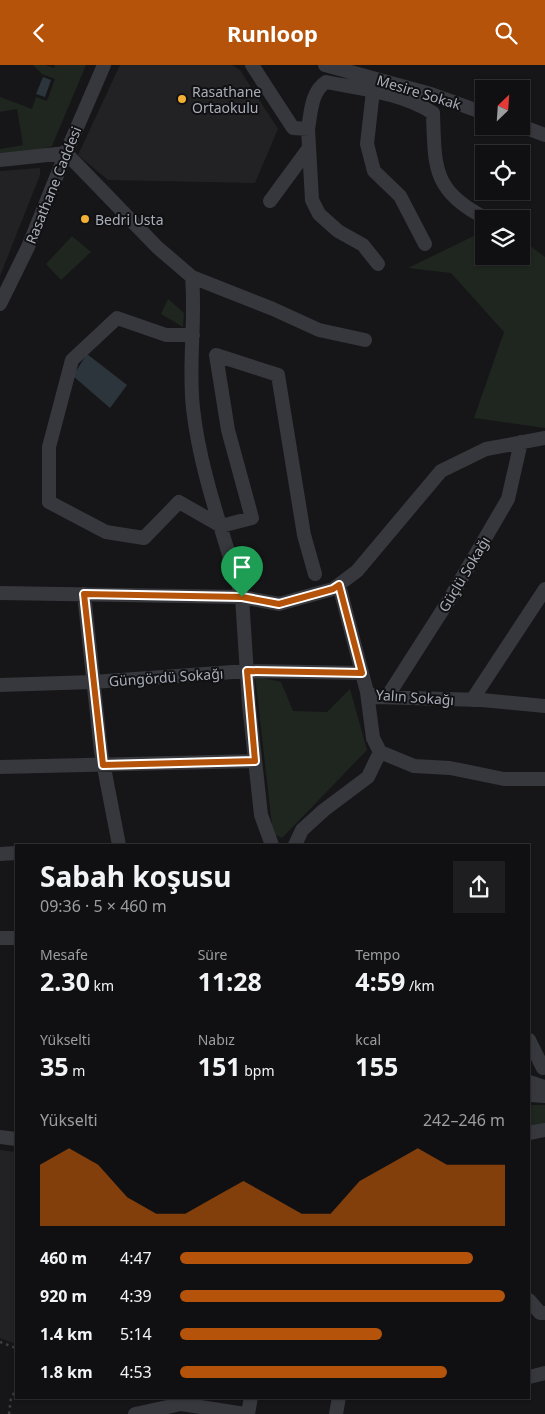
<!DOCTYPE html>
<html lang="tr">
<head>
<meta charset="utf-8">
<style>
  :root { --surface:#101012; --page:#1e1e20; --text:#f1f3f6; --muted:#9c9d9f; --line:#303032; --accent:#b45309 }
  body { margin:0; font-family:"Noto Sans",sans-serif; background:var(--page); color:var(--text); height:100vh; display:flex; flex-direction:column; font-size:19px; white-space:nowrap }
  * { box-sizing:border-box; margin:0 }
  p { font-size:16px; color:var(--muted) }
  .icon { flex:none; width:28px; height:28px; fill:none; stroke:currentColor; stroke-width:2; stroke-linecap:round; stroke-linejoin:round }
  .map { position:relative; flex:1; overflow:hidden }
  .drawer { position:absolute; left:15px; top:779px; width:515px; height:555px; display:flex; flex-direction:column; background:var(--surface); border-radius:0px; box-shadow:0 1px 4px #0004,0 0 0 1px var(--line) }
  .drawer>* { flex:none }
  .needle { width:32px; rotate:25deg }
  .tools { position:absolute; left:475px; top:15px; display:grid; gap:10px }
  .tools a { display:grid; place-items:center; width:55px; height:55px; border-radius:0px; background:var(--surface); box-shadow:0 1px 4px #0004,0 0 0 1px var(--line); font-size:25px }
  .pin { position:absolute; display:grid; place-items:center; width:42px; height:42px; color:#fff; margin:-51px -21px; border-radius:50% 50% 50% 0; rotate:-45deg; box-shadow:0 0 5px #0007 }
  .pin .icon { rotate:45deg }
  .round { display:grid; place-items:center; flex:none; width:52px; height:52px; border-radius:0px; background:var(--page) }
  .overview { display:flex; align-items:center; justify-content:space-between; height:85px; padding:0 25px }
  h1 { font-size:28px; font-weight:700; line-height:38px }
  .figures { display:grid; grid-template-columns:repeat(3,1fr); gap:8px; height:85px; padding:5px 25px }
  .figures div { display:grid; align-content:center }
  .figures b { font-size:25px; font-weight:700 }
  .figures small { font-size:14px; font-weight:400 }
  .figures p { font-size:14px }
  .chart { height:140px; padding:10px 25px }
  .chart p { display:flex; justify-content:space-between }
  .chart svg { width:100%; height:90px; margin-top:5px; fill:var(--accent); opacity:.7 }
  ul { padding:0 25px; list-style:none; font-size:16px }
  li { display:grid; grid-template-columns:80px 60px 1fr; align-items:center; height:38px }
  li i { height:12px; border-radius:6px; background:var(--accent) }
  header { display:flex; justify-content:space-between; align-items:center; height:65px; padding:0 25px; background:var(--accent); color:#fff; font-size:22px; font-weight:700 }
  .map>svg:first-child { display:block }
</style>
</head>
<body>
<header><svg class="icon" aria-label="back" viewBox="0 0 24 24"><path d="M15 5l-7 7 7 7"/></svg>Runloop<svg class="icon" aria-label="search" viewBox="0 0 24 24"><circle cx="10" cy="10" r="6"/><path d="M15 15l6 6"/></svg></header>
<div class="map">
<svg width="545" height="1349" viewBox="0 0 545 1349">
  <rect width="100%" height="100%" fill="#161618"/>
  <path fill="#222225" d="M120,0H232L240,5L278,64L255,118L108,115L78,90Z
    M40,103V110L0,211V106Z
    M0,1085L16,1087V1279L0,1273Z"/>
  <path fill="#1e261f" d="M33,0H45L54,3L55,0H86L52,81L39,85L0,88V84L23,80L17,44L0,47V32L32,44L36,32L47,36L55,14L42,9Z
    M484,166V191H521V174L545,192V363L474,353L504,267L451,208L408,203Z
    M72,171L91,187L61,215L46,199Z
    M168,234L184,248L183,262L161,249Z
    M255,611L281,617L293,646L327,647L350,624L367,685L282,773L273,769Z
    M529,1040H545V1059L529,1062Z"/>
  <path fill="#2c353c" d="M43,12L51,15L45,32L36,29Z
    M87,289L127,320L110,343L73,311Z"/>
  <g fill="none" stroke-linecap="round" stroke-linejoin="round">
    <path stroke="#3d3f44" stroke-width="2.5" stroke-dasharray="2.5 4" stroke-linecap="butt" d="M0,1277L16,1283
      M9,1349L11,1333L16,1325"/>
    <path stroke="#37383d" stroke-width="14" d="M252,0L293,63L308,64C311,47 311,27 326,17C362,24 402,28 433,48C435,104 432,125 487,154
      M325,0L431,29L484,48
      M373,26L367,79L374,106L400,131L425,179
      M521,61L545,70
      M308,64L312,135L319,149L338,166L363,180L378,199
      M0,95L66,88L157,182L192,212L273,244L319,265L365,275
      M270,136L309,83
      M0,239L28,182L66,88L104,0
      M193,270H166L117,253L72,295L49,382V437L106,467L144,473L179,437L221,461L252,453L228,365L216,290L278,310L304,470L315,509
      M339,520L367,627L375,632L482,635L545,641
      M0,528L242,532C224,470 200,407 193,343C188,299 196,256 192,212
      M84,529L101,687L119,780
      M0,620L93,617L247,606L362,608
      M387,632L449,535L508,434L521,377
      M472,635L545,524
      M380,687L414,701L450,703L504,714H545
      M0,702L255,696
      M272,780L261,750L249,640L242,532L279,539L333,524L357,506L441,406L486,384L545,373
      M295,780L302,765L324,745L368,712L380,687L373,673L367,627
      M0,789L16,788
      M0,873H16
      M529,975L543,1003
      M529,1017L545,1022
      M529,1030L545,1031
      M529,1068L545,1065
      M0,1072L16,1074
      M529,1235L540,1248H545
      M529,1312L545,1308
      M135,1349L181,1339L245,1349
      M248,1349L251,1332
      M336,1349L339,1332"/>
  </g>
  <g fill="none" stroke-linecap="round" stroke-linejoin="round">
    <g stroke="#fff" stroke-width="10">
      <path id="route" d="M339,520L362,608L247,606L255,696L103,700L84,529L242,532L279,539L333,524Z"/>
    </g>
    <use href="#route" stroke="#b45309" stroke-width="6"/>
  </g>
  <g fill="#f2b134" stroke="#111113" stroke-width="2">
    <circle cx="182" cy="34" r="5"/>
    <circle cx="85" cy="154" r="5"/>
  </g>
  <g text-anchor="middle" dominant-baseline="central" stroke-width="4" stroke-linejoin="round" paint-order="stroke">
    <g font-size="14" fill="#a8adb8" stroke="#111113" text-anchor="start">
      <text x="192" y="26">Rasathane<tspan x="192" dy="16">Ortaokulu</tspan></text>
      <text x="95" y="154">Bedri Usta</text>
    </g>
    <g font-size="14" fill="#a8adb8" stroke="#111113">
      <text transform="translate(419 27) rotate(17)">Mesire Sokak</text>
      <text transform="translate(53 120) rotate(-68)">Rasathane Caddesi</text>
      <text transform="translate(464 509) rotate(-59)">Güçlü Sokağı</text>
      <text transform="translate(166 612) rotate(-4)">Güngördü Sokağı</text>
      <text transform="translate(415 632) rotate(4)">Yalın Sokağı</text>
    </g>
  </g>
</svg>
<div class="tools">
<a><svg class="needle" viewBox="-14 -14 28 28"><path d="M0-13l5 13h-10z" fill="#e53935"/><path d="M0 13l5-13h-10z" fill="#9c9d9f"/></svg></a>
<a><svg class="icon" aria-label="locate" viewBox="0 0 24 24"><circle cx="12" cy="12" r="6"/><path d="M12 2v4M12 18v4M2 12h4M18 12h4"/></svg></a>
<a><svg class="icon" aria-label="layers" viewBox="0 0 24 24"><path d="M12 4l9 5-9 5-9-5zM3 14l9 5 9-5"/></svg></a>
</div>
<div class="pin" style="left:242px;top:532px;background:#1e9e55"><svg class="icon" aria-label="arrive" viewBox="0 0 24 24"><path d="M6 21V4h12l-3 4 3 4H6"/></svg></div>
<section class="drawer">
<div class="overview"><div><h1>Sabah koşusu</h1><p>09:36 · 5 × 460 m</p></div><a class="round"><svg class="icon" aria-label="share" viewBox="0 0 24 24"><path d="M12 15V3M7 8l5-5 5 5M5 13v7h14v-7"/></svg></a></div>
<div class="figures">
<div><p>Mesafe</p><b>2.30<small> km</small></b></div>
<div><p>Süre</p><b>11:28</b></div>
<div><p>Tempo</p><b>4:59<small> /km</small></b></div>
</div>
<div class="figures">
<div><p>Yükselti</p><b>35<small> m</small></b></div>
<div><p>Nabız</p><b>151<small> bpm</small></b></div>
<div><p>kcal</p><b>155</b></div>
</div>
<div class="chart"><p><span>Yükselti</span>242–246 m</p>
<svg viewBox="0 0 160 44" preserveAspectRatio="none"><path d="M0 44V14L10 6L20 14L30 30L40 38L50 38L60 30L70 22L80 30L90 38L100 38L110 22L120 14L130 6L140 14L150 14L160 14V44z"/></svg>
</div>
<ul>
<li><b>460 m</b>4:47<i style="width:90%"></i></li>
<li><b>920 m</b>4:39<i style="width:100%"></i></li>
<li><b>1.4 km</b>5:14<i style="width:62%"></i></li>
<li><b>1.8 km</b>4:53<i style="width:82%"></i></li>
</ul>
</section>
</div>
</body>
</html>
